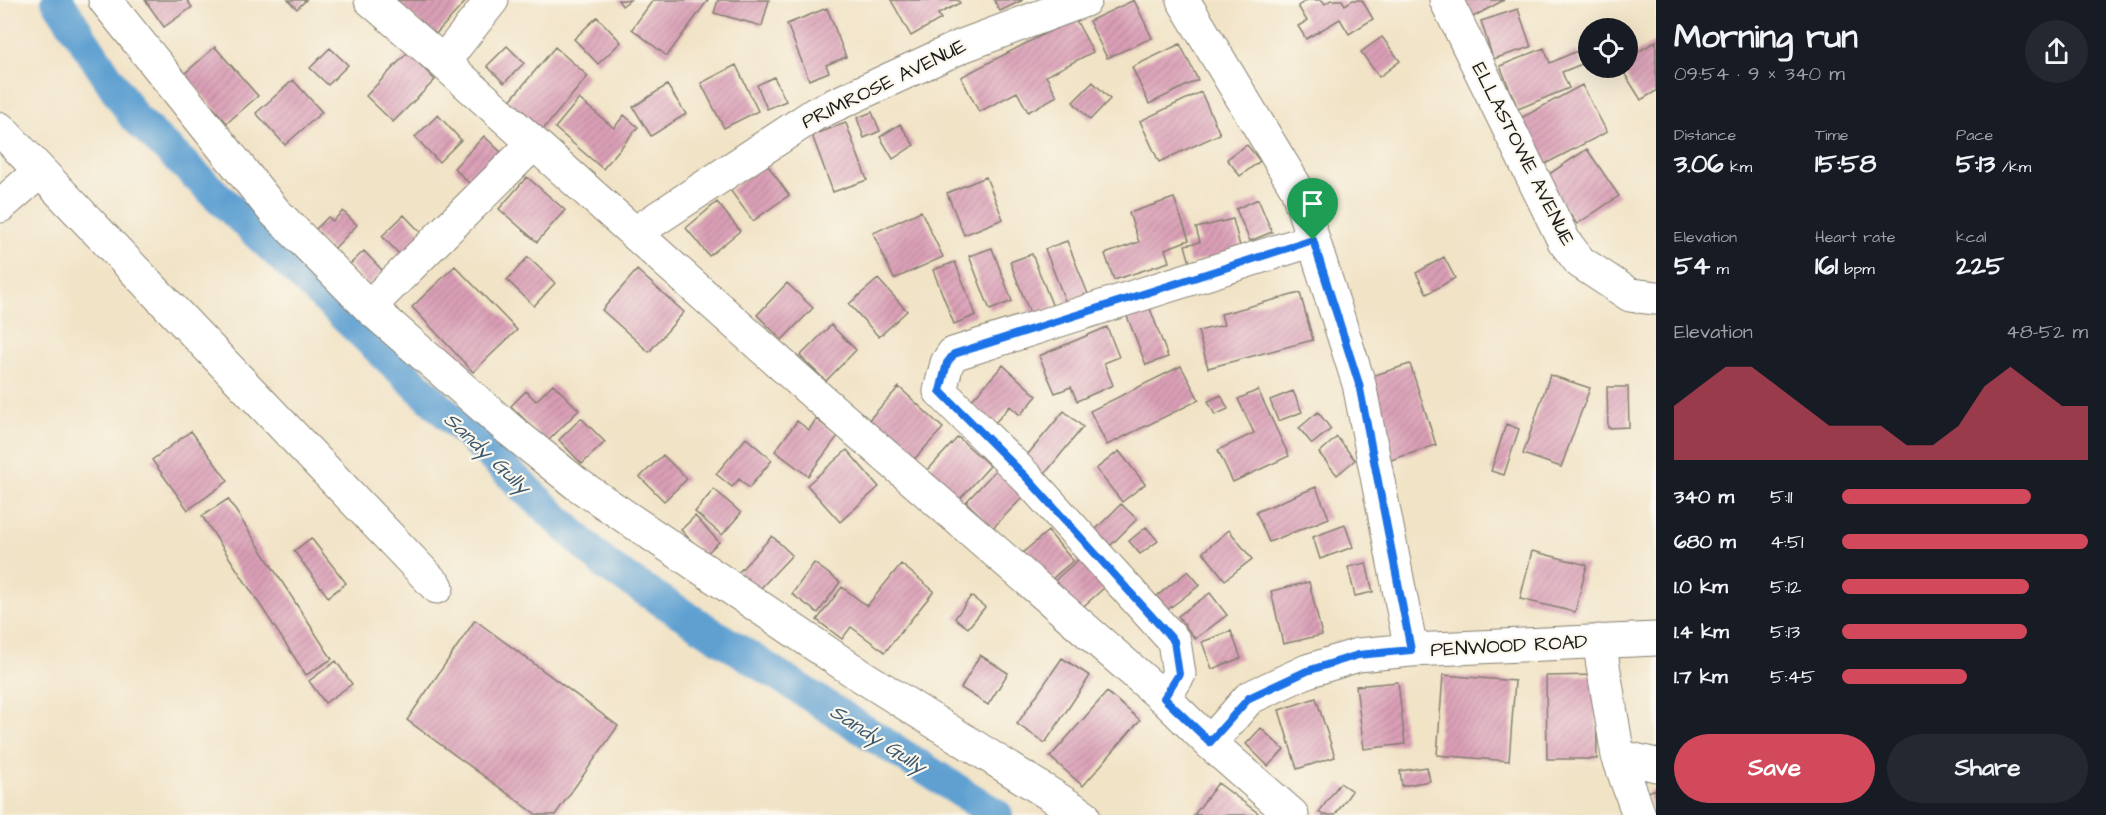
<!DOCTYPE html>
<html lang="en">
<head>
<meta charset="utf-8">
<style>
  :root { --surface:#171b24; --page:#242831; --text:#f1f3f6; --muted:#9ea1a6; --accent:#d1495b }
  body { margin:0; font-family:"Architects Daughter",sans-serif; background:var(--page); color:var(--text); height:100vh; display:flex; flex-direction:column; font-size:22px; white-space:nowrap }
  * { box-sizing:border-box; margin:0 }
  p { font-size:20px; color:var(--muted) }
  .icon { flex:none; width:33px; height:33px; fill:none; stroke:currentColor; stroke-width:2; stroke-linecap:round; stroke-linejoin:round }
  .map { position:relative; flex:1; overflow:hidden }
  .side { display:flex; flex-direction:column; background:var(--surface); width:450px }
  .side>* { flex:none }
  .tools { position:absolute; left:1578px; top:18px; display:grid; gap:12px }
  .tools a { display:grid; place-items:center; width:60px; height:60px; border-radius:50%; background:var(--surface); box-shadow:0 6px 24px #0002; font-size:30px }
  .pin { position:absolute; display:grid; place-items:center; width:51px; height:51px; color:#fff; margin:-62px -26px; border-radius:50% 50% 50% 0; rotate:-45deg; box-shadow:0 0 6px #0007 }
  .pin .icon { rotate:45deg }
  .round { display:grid; place-items:center; flex:none; width:63px; height:63px; border-radius:32px; background:var(--page) }
  .headline { display:flex; align-items:center; justify-content:space-between; height:102px; padding:0 18px }
  h1 { font-size:33px; font-weight:700; line-height:45px }
  .figures { display:grid; grid-template-columns:repeat(3,1fr); gap:9px; height:102px; padding:6px 18px }
  .figures div { display:grid; align-content:center }
  .figures b { font-size:26px; font-weight:700 }
  .figures small { font-size:16px; font-weight:400 }
  .figures p { font-size:16px }
  .chart { height:168px; padding:12px 18px }
  .chart p { display:flex; justify-content:space-between }
  .chart svg { width:100%; height:108px; margin-top:6px; fill:var(--accent); opacity:.7 }
  .cta { display:flex; gap:12px; margin-top:auto; padding:12px 18px }
  .cta a { flex:1; height:69px; border-radius:36px; background:var(--accent); color:#fff; font-size:24px; font-weight:700; line-height:69px; text-align:center }
  .cta a+a { background:var(--page); color:var(--text) }
  ul { padding:0 18px; list-style:none; font-size:20px }
  li { display:grid; grid-template-columns:96px 72px 1fr; align-items:center; height:45px }
  li i { height:15px; border-radius:8px; background:var(--accent) }
  main { display:flex; flex:1; min-height:0 }
  .map>svg:first-child { display:block }
</style>
</head>
<body>
<main>
<div class="map">
<svg width="1656" height="815" viewBox="0 0 1656 815">
  <defs>
    <pattern id="building-hatch" width="6" height="6" patternUnits="userSpaceOnUse" patternTransform="scale(1.5)"><rect width="6" height="6" fill="#da9fb6"/><path d="M-1 1l2-2M0 6l6-6M5 7l2-2" fill="none" stroke="#ba889c"/></pattern>
  </defs>
  <rect width="100%" height="100%" fill="#fbf7ec"/>
  <filter id="ink" filterUnits="userSpaceOnUse"><feTurbulence type="fractalNoise" baseFrequency=".0167" numOctaves="2"/><feDisplacementMap in="SourceGraphic" scale="12" xChannelSelector="R" yChannelSelector="G"/><feConvolveMatrix kernelMatrix="1 2 1 2 8 2 1 2 1" color-interpolation-filters="sRGB"/></filter>
  <filter id="wash" filterUnits="userSpaceOnUse"><feTurbulence type="fractalNoise" baseFrequency=".008" numOctaves="4" result="noise"/><feDisplacementMap in="SourceGraphic" scale="24" xChannelSelector="R" yChannelSelector="G"/><feGaussianBlur stdDeviation="1.35" result="paint"/><feColorMatrix in="noise" values="0 0 0 0 0 0 0 0 0 0 0 0 0 0 0 0 0 1.4 0 .05"/><feComposite in="paint" operator="in"/></filter>
  <g filter="url(#wash)">
    <rect width="100%" height="100%" fill="#f1e3c6"/>
    <g fill="none" stroke-linecap="round" stroke-linejoin="round">
      <path stroke="#5ea0d1" stroke-width="32" d="M57,0L134,117L607,566L997,815"/>
    </g>
    <g id="blocks">
      <path fill="url(#building-hatch)" d="M145,0H187L192,7L164,27Z
        M288,0H306L297,9Z
        M393,0H467L434,36Z
        M618,0H630L622,6Z
        M653,0H708L667,56L632,29Z
        M718,0H769L762,26L714,13Z
        M891,0H958L960,3L938,14L941,19L911,36Z
        M994,0H1023L1000,11Z
        M1134,0L1152,38L1107,58L1089,21Z
        M1307,0H1322L1325,4L1331,0H1342L1345,5L1353,0H1362L1373,19L1349,34L1340,19L1306,39L1298,26L1307,21L1298,6Z
        M1461,0H1504L1471,18Z
        M827,8L846,57L826,65L829,72L809,80L787,24Z
        M1518,9L1531,47L1493,59L1481,21Z
        M597,17L621,42L598,64L574,39Z
        M1075,18L1093,52L1046,76L1057,96L1028,112L1017,92L979,112L961,77Z
        M1382,37L1400,61L1379,77L1361,52Z
        M1656,41V91L1641,100L1621,68H1628V58Z
        M1180,44L1198,80L1149,104L1132,67Z
        M507,46L524,63L504,83L487,66Z
        M215,47L258,96L227,123L184,74Z
        M555,47L588,76L541,132L508,103Z
        M330,48L348,65L328,85L310,68Z
        M1544,48L1550,63L1577,51L1582,64L1562,72L1569,88L1518,109L1500,66Z
        M408,52L435,80L393,122L366,96Z
        M736,65L758,111L724,128L701,83Z
        M774,77L786,101L767,109L757,85Z
        M293,80L322,112L285,145L256,113Z
        M1093,82L1110,99L1090,120L1073,102Z
        M667,85L686,114L651,136L633,107Z
        M1582,85L1607,132L1543,165L1519,119Z
        M1201,92L1220,134L1159,162L1140,121Z
        M579,99L614,128L624,115L638,127L603,169L555,128Z
        M872,112L880,131L864,138L857,118Z
        M438,115L461,140L439,162L415,137Z
        M846,123L867,180L833,192L812,135Z
        M900,124L914,145L893,159L880,137Z
        M484,136L506,157L475,189L454,168Z
        M1247,145L1260,161L1240,176L1227,159Z
        M1587,149L1619,196L1577,224L1543,178Z
        M766,163L789,195L753,221L730,190Z
        M527,177L565,210L537,242L499,209Z
        M986,177L1003,219L964,235L947,193Z
        M1174,198L1189,240L1165,249L1169,262L1114,280L1105,254L1139,242L1129,213Z
        M1258,199L1272,232L1250,241L1236,209Z
        M717,202L740,231L709,256L686,228Z
        M343,211L357,225L332,251L313,232L328,217L333,221Z
        M921,211L943,257L894,279L873,233Z
        M404,215L423,235L401,256L382,236Z
        M1233,219L1241,250L1190,263L1185,245L1200,242L1196,228Z
        M1067,241L1088,294L1066,303L1045,249Z
        M992,248L1012,301L990,310L969,256Z
        M364,251L383,271L369,285L349,265Z
        M1032,254L1053,307L1031,316L1010,262Z
        M528,257L555,283L534,306L507,280Z
        M1444,257L1455,278L1427,294L1416,273Z
        M955,262L976,315L954,324L933,270Z
        M455,266L517,330L473,372L412,307Z
        M637,270L684,312L649,352L602,310Z
        M878,279L907,311L879,337L849,304Z
        M787,283L813,308L782,340L757,315Z
        M1300,293L1313,340L1208,368L1198,331L1224,325L1221,314Z
        M1148,303L1168,357L1146,365L1125,311Z
        M831,325L856,350L826,381L800,356Z
        M1107,327L1119,357L1104,363L1113,385L1077,401L1071,387L1055,393L1039,356Z
        M1410,364L1436,445L1388,461L1362,379Z
        M1003,365L1037,396L1020,415L1010,406L994,424L970,402Z
        M1181,366L1199,400L1107,445L1090,411Z
        M1550,375L1590,388L1561,467L1523,454Z
        M553,384L579,410L547,442L511,406L526,391L536,401Z
        M899,387L943,428L909,465L865,424Z
        M1607,387H1628L1629,427L1608,428Z
        M1258,390L1289,456L1233,482L1218,450L1254,433L1238,399Z
        M1293,391L1302,412L1278,421L1270,400Z
        M1221,395L1228,409L1215,415L1208,401Z
        M1064,411L1083,427L1043,476L1023,460Z
        M1318,412L1331,429L1312,444L1299,428Z
        M581,418L605,442L582,464L559,440Z
        M816,419L838,436L808,476L775,451L797,421L809,430Z
        M1506,424L1519,429L1504,475L1491,471Z
        M191,431L228,481L188,510L152,460Z
        M958,437L990,466L959,500L927,471Z
        M1337,437L1355,460L1337,475L1319,453Z
        M746,438L772,460L749,488L739,479L732,487L716,474Z
        M847,450L879,487L840,522L807,485Z
        M1119,451L1145,484L1122,502L1096,469Z
        M663,455L687,479L664,501L640,477Z
        M996,470L1023,497L993,528L966,502Z
        M1316,487L1329,518L1269,542L1256,512Z
        M714,489L741,513L722,535L695,512Z
        M228,499L332,659L306,675L202,516Z
        M1121,504L1137,519L1104,552L1088,537Z
        M695,516L719,542L705,555L681,530Z
        M1345,525L1353,547L1320,559L1313,537Z
        M1146,527L1158,541L1140,554L1129,541Z
        M1229,530L1252,559L1225,580L1203,552Z
        M1048,531L1073,561L1046,584L1020,555Z
        M772,536L792,555L758,591L738,573Z
        M311,538L346,583L328,597L294,551Z
        M1532,551L1587,565L1575,612L1520,599Z
        M1079,559L1104,588L1077,612L1052,583Z
        M814,563L840,582L818,613L792,594Z
        M1366,563L1373,592L1355,596L1348,567Z
        M901,564L934,591L885,652L851,627L842,639L817,620L842,587L867,606Z
        M1188,571L1200,585L1167,610L1157,596Z
        M1309,582L1322,635L1283,644L1271,591Z
        M1210,593L1227,615L1195,639L1178,616Z
        M971,596L985,607L968,628L955,618Z
        M475,620L618,726L555,815H537L407,720Z
        M1231,631L1241,658L1212,669L1202,642Z
        M980,655L1008,673L988,705L961,688Z
        M1062,658L1090,676L1045,743L1017,724Z
        M336,661L352,684L325,703L309,681Z
        M1443,675L1515,681L1509,761L1437,755Z
        M1596,675L1597,759H1547L1546,676Z
        M1398,682L1405,744L1364,749L1356,686Z
        M1107,692L1140,720L1083,786L1050,757Z
        M1316,698L1335,757L1297,769L1279,710Z
        M1261,728L1284,750L1268,766L1246,744Z
        M1427,767L1430,781L1402,786L1400,771Z
        M1218,783L1258,813L1256,815H1194Z
        M1340,783L1352,791L1335,815H1323L1319,812Z
        M1656,789V815H1655L1648,792Z"/>
    </g>
  </g>
  <g filter="url(#ink)">
    <use href="#blocks" fill-opacity="0" stroke="#868071" stroke-width="1.5"/>
    <g fill="none" stroke-linecap="round" stroke-linejoin="round">
      <g stroke="#868071" stroke-width="35">
        <path id="minor" d="M105,0L274,211L369,307L510,430L577,484L857,673L1083,815
          M371,0L443,62
          M492,0L443,62L819,398L1164,698L1210,743L1292,815
          M1183,0L1297,189L1359,384L1411,650
          M1446,0L1564,241L1580,262L1630,295L1656,298
          M0,129L437,587
          M0,206L39,172
          M635,233L815,114L962,46L1085,0
          M369,307L533,144
          M1599,641L1618,756L1639,815
          M1164,698L1179,674L1174,641L1028,479L940,391L947,363L953,354L1313,240
          M1210,743L1249,698L1307,671L1358,655L1411,650L1656,639
          M1618,756L1656,765"/>
      </g>
      <use href="#minor" stroke="#fff" stroke-width="33"/>
    </g>
  </g>
  <g fill="none" stroke-linecap="round" stroke-linejoin="round" filter="url(#ink)">
    <g stroke="#fff" stroke-width="12">
      <path id="route" d="M1313,240L1359,384L1411,650L1358,655L1307,671L1249,698L1210,742L1164,698L1179,674L1174,641L1028,479L940,391L947,363L954,354Z"/>
    </g>
    <use href="#route" stroke="#1a73e8" stroke-width="8"/>
  </g>
  <g text-anchor="middle" dominant-baseline="central" stroke-width="4.5" stroke-linejoin="round" paint-order="stroke">
    <g font-size="20" fill="#1c1c1c" stroke="#fbf7ec">
      <text transform="translate(884 84) rotate(-26)">PRIMROSE AVENUE</text>
      <text transform="translate(1523 154) rotate(63)">ELLASTOWE AVENUE</text>
      <text transform="translate(1509 646) rotate(-3)">PENWOOD ROAD</text>
    </g>
    <g font-size="21" font-style="italic" fill="#3a576d" stroke="#fbf7ec">
      <text transform="translate(487 453) rotate(43)">Sandy Gully</text>
      <text transform="translate(878 739) rotate(33)">Sandy Gully</text>
    </g>
  </g>
</svg>
<div class="tools">
<a><svg class="icon" aria-label="locate" viewBox="0 0 24 24"><circle cx="12" cy="12" r="6"/><path d="M12 2v4M12 18v4M2 12h4M18 12h4"/></svg></a>
</div>
<div class="pin" style="left:1313px;top:240px;background:#1e9e55"><svg class="icon" aria-label="arrive" viewBox="0 0 24 24"><path d="M6 21V4h12l-3 4 3 4H6"/></svg></div>
</div>
<section class="side">
<div class="headline"><div><h1>Morning run</h1><p>09:54 · 9 × 340 m</p></div><a class="round"><svg class="icon" aria-label="share" viewBox="0 0 24 24"><path d="M12 15V3M7 8l5-5 5 5M5 13v7h14v-7"/></svg></a></div>
<div class="figures">
<div><p>Distance</p><b>3.06<small> km</small></b></div>
<div><p>Time</p><b>15:58</b></div>
<div><p>Pace</p><b>5:13<small> /km</small></b></div>
</div>
<div class="figures">
<div><p>Elevation</p><b>54<small> m</small></b></div>
<div><p>Heart rate</p><b>161<small> bpm</small></b></div>
<div><p>kcal</p><b>225</b></div>
</div>
<div class="chart"><p><span>Elevation</span>48–52 m</p>
<svg viewBox="0 0 160 44" preserveAspectRatio="none"><path d="M0 44V22L10 14L20 6L30 6L40 14L50 22L60 30L70 30L80 30L90 38L100 38L110 30L120 14L130 6L140 14L150 22L160 22V44z"/></svg>
</div>
<ul>
<li><b>340 m</b>5:11<i style="width:77%"></i></li>
<li><b>680 m</b>4:51<i style="width:100%"></i></li>
<li><b>1.0 km</b>5:12<i style="width:76%"></i></li>
<li><b>1.4 km</b>5:13<i style="width:75%"></i></li>
<li><b>1.7 km</b>5:45<i style="width:51%"></i></li>
</ul>
<div class="cta"><a>Save</a><a>Share</a></div>
</section>
</main>
</body>
</html>
